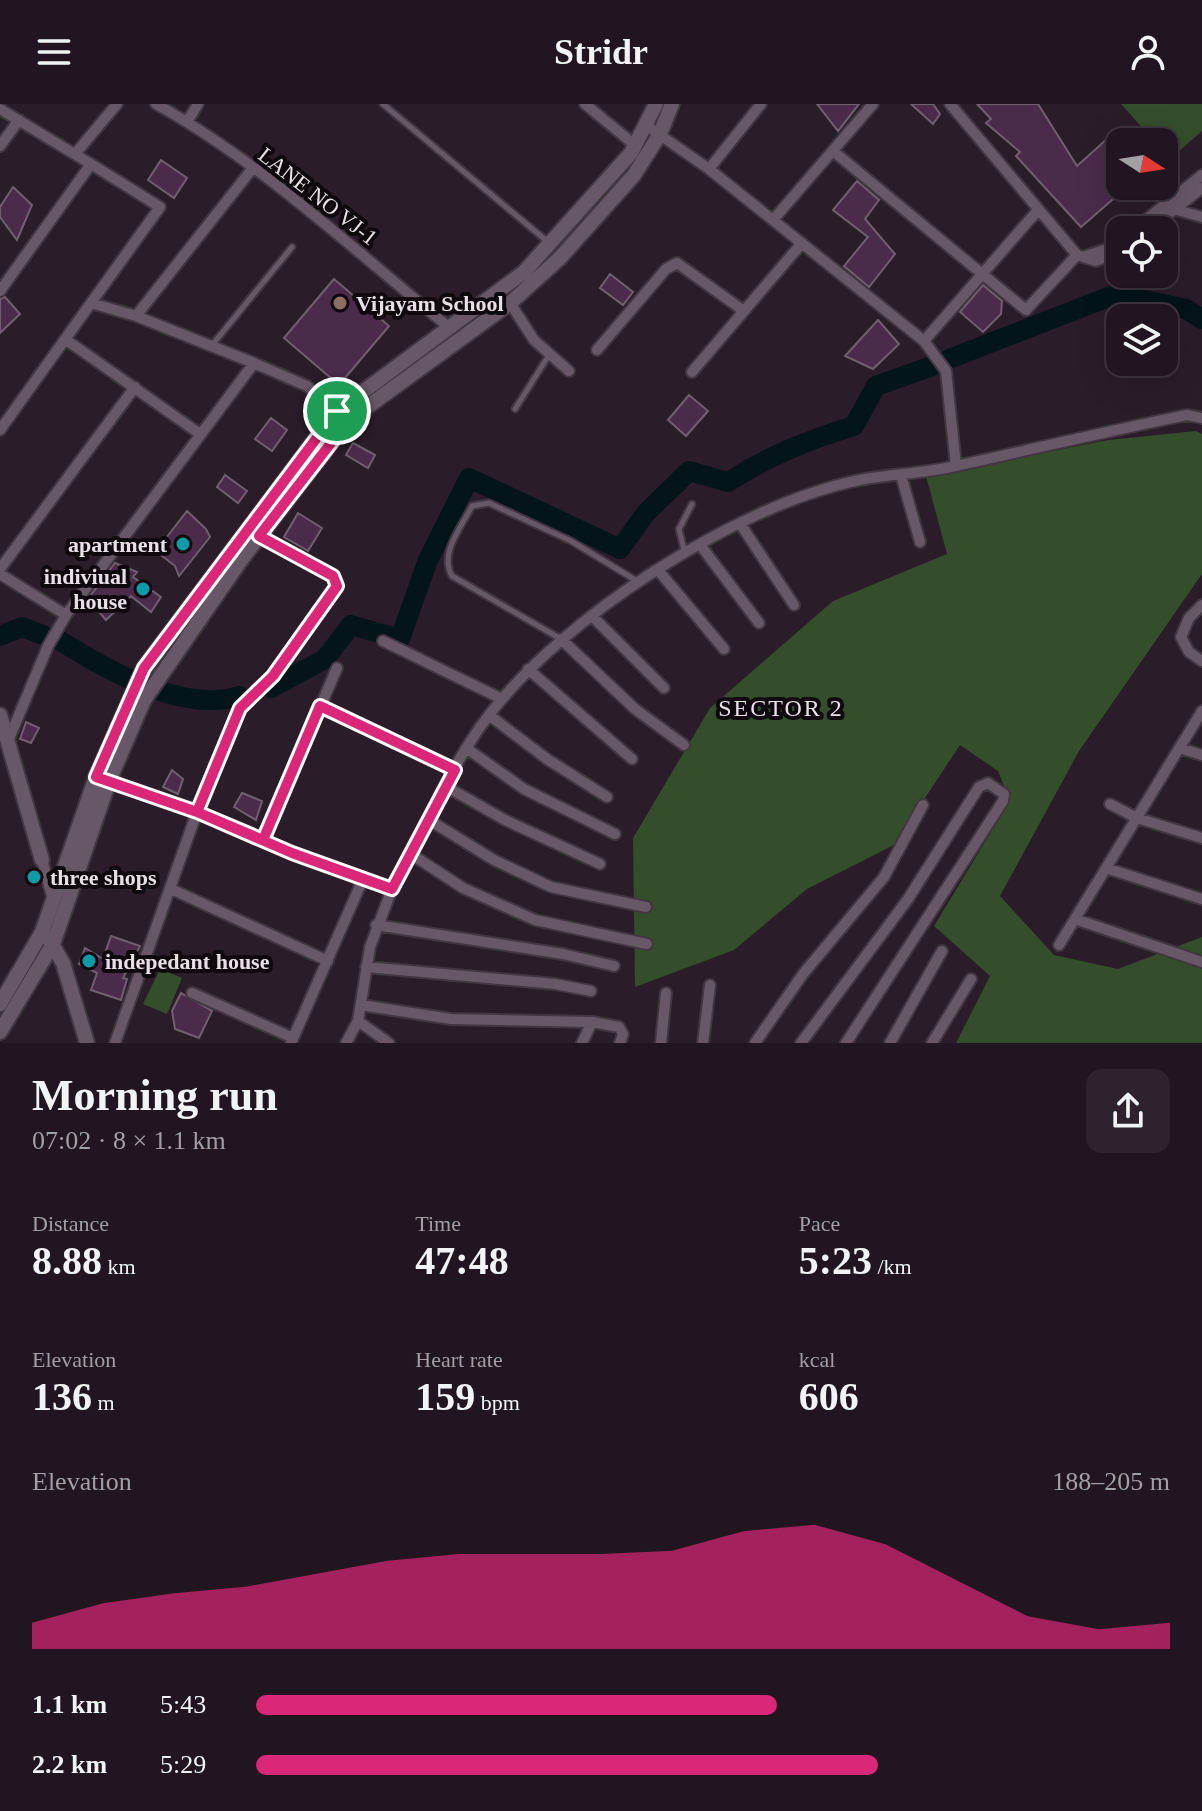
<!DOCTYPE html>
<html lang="en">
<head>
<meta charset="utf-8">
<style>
  :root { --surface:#201520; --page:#2d222d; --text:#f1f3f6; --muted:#a29fa5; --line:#3d343e; --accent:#db2777 }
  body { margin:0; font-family:"Times New Roman",serif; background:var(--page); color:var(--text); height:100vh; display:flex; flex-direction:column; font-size:30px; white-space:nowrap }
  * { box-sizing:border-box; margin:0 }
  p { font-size:26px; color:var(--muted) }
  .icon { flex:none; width:44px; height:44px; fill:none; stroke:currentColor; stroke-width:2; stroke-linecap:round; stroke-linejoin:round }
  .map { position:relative; height:939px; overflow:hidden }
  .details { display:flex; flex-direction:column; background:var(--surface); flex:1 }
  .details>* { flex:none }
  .needle { width:52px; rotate:102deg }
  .tools { position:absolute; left:1106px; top:24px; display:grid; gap:16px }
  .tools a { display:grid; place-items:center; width:72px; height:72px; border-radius:16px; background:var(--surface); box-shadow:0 8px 32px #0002,0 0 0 2px var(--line); font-size:40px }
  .pin { position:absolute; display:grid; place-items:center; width:68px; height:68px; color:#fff; margin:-34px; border:4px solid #fff; border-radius:50%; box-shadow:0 2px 8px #0007 }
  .round { display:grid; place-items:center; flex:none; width:84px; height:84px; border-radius:16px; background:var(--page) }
  .summary { display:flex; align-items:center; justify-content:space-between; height:136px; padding:0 32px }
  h1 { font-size:44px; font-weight:800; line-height:60px }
  .figures { display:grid; grid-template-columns:repeat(3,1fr); gap:12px; height:136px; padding:8px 32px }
  .figures div { display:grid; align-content:center }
  .figures b { font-size:40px; font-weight:800 }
  .figures small { font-size:22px; font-weight:400 }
  .figures p { font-size:22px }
  .chart { height:224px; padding:16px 32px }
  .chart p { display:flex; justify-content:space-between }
  .chart svg { width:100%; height:144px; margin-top:8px; fill:var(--accent); opacity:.7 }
  ul { padding:0 32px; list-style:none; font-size:26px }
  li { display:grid; grid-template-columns:128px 96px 1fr; align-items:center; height:60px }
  li i { height:20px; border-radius:10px; background:var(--accent) }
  header { display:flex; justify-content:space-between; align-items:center; height:104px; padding:0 32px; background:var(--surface); font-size:36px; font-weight:800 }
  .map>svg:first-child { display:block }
</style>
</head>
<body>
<header><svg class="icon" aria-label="menu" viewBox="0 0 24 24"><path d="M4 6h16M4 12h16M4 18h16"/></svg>Stridr<svg class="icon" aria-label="person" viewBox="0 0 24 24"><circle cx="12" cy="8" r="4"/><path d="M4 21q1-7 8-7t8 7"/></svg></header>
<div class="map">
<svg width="1202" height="939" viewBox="0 0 1202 939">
  <rect width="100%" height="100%" fill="#2b1c2a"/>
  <path fill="#344d2a" d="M1121,0H1202V27L1170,55L1164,49V38H1155Z
    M1196,327L1202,330V470L1079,647L1000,792L1054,851L1118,865L1202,833V939H956L990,872L934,822L1010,697L998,667L960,641L894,741L807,785L734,846L635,883L633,734L710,604L833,497L947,450L926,372L1108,336Z
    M160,865L182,874L167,910L143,900Z"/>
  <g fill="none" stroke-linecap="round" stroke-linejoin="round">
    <path stroke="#031519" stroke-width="20" d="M949,255L1116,190L1186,205L1202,215
      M0,532L22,523L43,531
      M59,536C105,565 183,610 239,592
      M271,584L325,555L351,521L400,535L428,456L469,374L620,445L645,410L689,367L728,378C768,352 808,336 854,322L876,282L932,262"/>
  </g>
  <path fill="#4a2b49" stroke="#705f6f" stroke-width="2" d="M817,0H859L838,27Z
    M911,0H933L940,10L933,20Z
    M977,0H1038L1077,62L1118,25L1126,38H1120V82H1128L1081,123L1016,52L1020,48L986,19L991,15Z
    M161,56L187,74L174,94L148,76Z
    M857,77L879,96L865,115L895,150L869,183L844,162L868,133L833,106Z
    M13,83L32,101L17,136L0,113V103Z
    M610,170L633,188L623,201L600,184Z
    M334,175L389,222L339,281L284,234Z
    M983,181L1002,197L1001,210L983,228L960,208Z
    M5,193L20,210L0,229V195Z
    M878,216L899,240L873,265L845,252Z
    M689,291L708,307L686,332L668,316Z
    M271,314L287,326L272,347L255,335Z
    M353,339L375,351L368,364L346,351Z
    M225,371L247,387L238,399L217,383Z
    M187,407L206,425L210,433L179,472L175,462L156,447Z
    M298,409L322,424L308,447L284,433Z
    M115,459L137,468L133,473L161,493L151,508L131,492L106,516L88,495Z
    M26,618L39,624L31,639L20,635Z
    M172,666L183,675L178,690L163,683Z
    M242,689L262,697L256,716L234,703Z
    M111,832L140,842L123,874L127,875L121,896L91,886L97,869L79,860L85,844L103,855Z
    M181,889L212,907L199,934L175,925L172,907Z"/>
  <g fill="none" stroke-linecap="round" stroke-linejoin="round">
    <g stroke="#423641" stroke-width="9">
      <path id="lane" d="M383,0L548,138
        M213,240L292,143
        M515,305L549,251
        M685,450L679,425L692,400
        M561,535L452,472C439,449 461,424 472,402L489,399L571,437L637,477"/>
    </g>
    <g stroke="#423641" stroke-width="14">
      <path id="street" d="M156,0C262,59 355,147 450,224
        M585,0L636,42
        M950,0L1077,151L1096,157L1120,147
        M0,5L91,60
        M187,18L198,0
        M647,22L709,65L924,237L946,267L956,362
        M0,42L19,16
        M833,47L1026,206L1077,151
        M75,50L117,0
        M709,65L761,0
        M1170,104L1202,113
        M773,116L873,0
        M1133,126L1202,71
        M1148,126L1202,84
        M1083,153L1107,145L1120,136
        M0,187L91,60L160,103L91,199
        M510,199L534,236L569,267
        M136,212L252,65
        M65,235L200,330
        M924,237L1038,106
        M597,246L666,165L677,159L744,207
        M692,268L802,139
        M0,326L91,199L136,212L254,259
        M901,371L920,438
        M741,421L794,501
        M701,442L759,519
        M0,465L135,283
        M658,466L724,545
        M0,470L66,511
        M1202,501L1189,514L1181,533L1189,548L1202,557
        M592,512L664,584
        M561,535L635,605L684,641
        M383,537L502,595
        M528,565L632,655
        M320,602L455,666
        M489,611L547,655L607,693
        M8,637L48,542L66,511L254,259L307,282L348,317
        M466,644L524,685L615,730
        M1180,644L1202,651
        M105,676L197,708L240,604L273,572L337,482L333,472L259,432
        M447,683L505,716L600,760
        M1110,700L1137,714L1202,734
        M429,716L494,756L551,783L646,803
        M263,736L337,564
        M411,750L463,784L535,816L647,840
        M42,756L53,796
        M1106,764L1202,795
        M171,785L328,857
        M392,785C423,728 449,663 489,611C564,513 734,403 855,377C886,370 919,370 951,363C1029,346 1108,327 1187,311L1202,314
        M1075,815L1202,858
        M376,821L563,850L614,862
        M1059,841L1202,607
        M366,863L555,880L591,887
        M192,889L293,934
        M361,901L451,915L592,918L619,923L623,930L620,939
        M115,939L197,708L292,749L392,785L370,843L358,917
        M291,939L363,775
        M346,939L358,917L389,939
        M582,939L592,918
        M661,939L666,889
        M703,939L710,881
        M755,939L803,870L884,773L923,701
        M801,939L908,795L979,683L988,679L1004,690L1003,697L846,939
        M890,939L942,847
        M932,939L971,875"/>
    </g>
    <g stroke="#423641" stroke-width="18">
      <path id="secondary" d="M0,611L42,756
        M49,835L63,859L87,939
        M0,900L42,828L96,673L144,564L337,307L524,168L631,49L656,0
        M0,928L53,840L109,677L144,596L241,456L348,317L510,199L560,154L634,71L660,30L672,0"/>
    </g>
    <use href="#lane" stroke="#685767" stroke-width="5"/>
    <use href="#street" stroke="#685767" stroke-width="10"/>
    <use href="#secondary" stroke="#685767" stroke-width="14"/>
  </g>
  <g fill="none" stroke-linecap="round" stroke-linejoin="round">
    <g stroke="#fff" stroke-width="16">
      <path id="route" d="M337,307L348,317L259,432L333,472L337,482L273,572L240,604L197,708L292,749L392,785L455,666L320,602L263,736L197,708L96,673L144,564L337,307"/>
    </g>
    <use href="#route" stroke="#db2777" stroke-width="10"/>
  </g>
  <circle fill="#8d6e63" stroke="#0f090f" stroke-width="3" cx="340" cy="199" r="8"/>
  <g fill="#0f9aa8" stroke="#0f090f" stroke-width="3">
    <circle cx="183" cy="440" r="8"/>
    <circle cx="143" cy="485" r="8"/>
    <circle cx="34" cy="773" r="8"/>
    <circle cx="89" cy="857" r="8"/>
  </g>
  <g text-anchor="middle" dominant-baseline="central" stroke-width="8" stroke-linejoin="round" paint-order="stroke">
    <g font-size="22" fill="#e9dfe9" stroke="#0f090f">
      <text transform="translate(318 92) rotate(38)">LANE NO VJ-1</text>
    </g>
    <g font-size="22" font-weight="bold" fill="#e9dfe9" stroke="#0f090f" text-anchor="start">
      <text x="356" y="199">Vijayam School</text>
      <text x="167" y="440" text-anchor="end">apartment</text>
      <text x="127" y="472" text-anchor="end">indiviual<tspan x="127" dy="25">house</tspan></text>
      <text x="50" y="773">three shops</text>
      <text x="105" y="857">indepedant house</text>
    </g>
    <g font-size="24" letter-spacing="2" fill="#e9dfe9" stroke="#0f090f">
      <text x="781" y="604">SECTOR 2</text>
    </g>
  </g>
</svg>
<div class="tools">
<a><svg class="needle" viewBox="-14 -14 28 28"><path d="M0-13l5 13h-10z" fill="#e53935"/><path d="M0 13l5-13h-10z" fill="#a29fa5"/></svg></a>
<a><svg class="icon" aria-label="locate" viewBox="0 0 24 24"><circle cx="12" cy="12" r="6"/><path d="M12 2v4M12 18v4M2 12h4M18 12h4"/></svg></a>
<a><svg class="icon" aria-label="layers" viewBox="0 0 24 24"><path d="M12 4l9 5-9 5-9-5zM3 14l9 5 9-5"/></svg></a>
</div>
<div class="pin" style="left:337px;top:307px;background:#1e9e55"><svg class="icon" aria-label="arrive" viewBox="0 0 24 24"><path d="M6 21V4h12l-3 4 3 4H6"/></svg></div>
</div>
<section class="details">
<div class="summary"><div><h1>Morning run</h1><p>07:02 · 8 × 1.1 km</p></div><a class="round"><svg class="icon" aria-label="share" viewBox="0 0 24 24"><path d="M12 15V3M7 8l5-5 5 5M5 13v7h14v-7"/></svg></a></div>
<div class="figures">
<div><p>Distance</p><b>8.88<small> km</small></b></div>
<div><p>Time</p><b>47:48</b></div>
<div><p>Pace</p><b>5:23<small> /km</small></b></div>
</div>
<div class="figures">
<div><p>Elevation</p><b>136<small> m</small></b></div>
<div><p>Heart rate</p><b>159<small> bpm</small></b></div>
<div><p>kcal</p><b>606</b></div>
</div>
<div class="chart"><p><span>Elevation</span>188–205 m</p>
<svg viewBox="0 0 160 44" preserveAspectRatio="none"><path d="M0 44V36L10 30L20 27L30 25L40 21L50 17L60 15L70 15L80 15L90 14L100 8L110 6L120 12L130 23L140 34L150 38L160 36V44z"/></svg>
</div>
<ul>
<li><b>1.1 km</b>5:43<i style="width:57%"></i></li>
<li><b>2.2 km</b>5:29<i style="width:68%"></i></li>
</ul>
</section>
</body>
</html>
